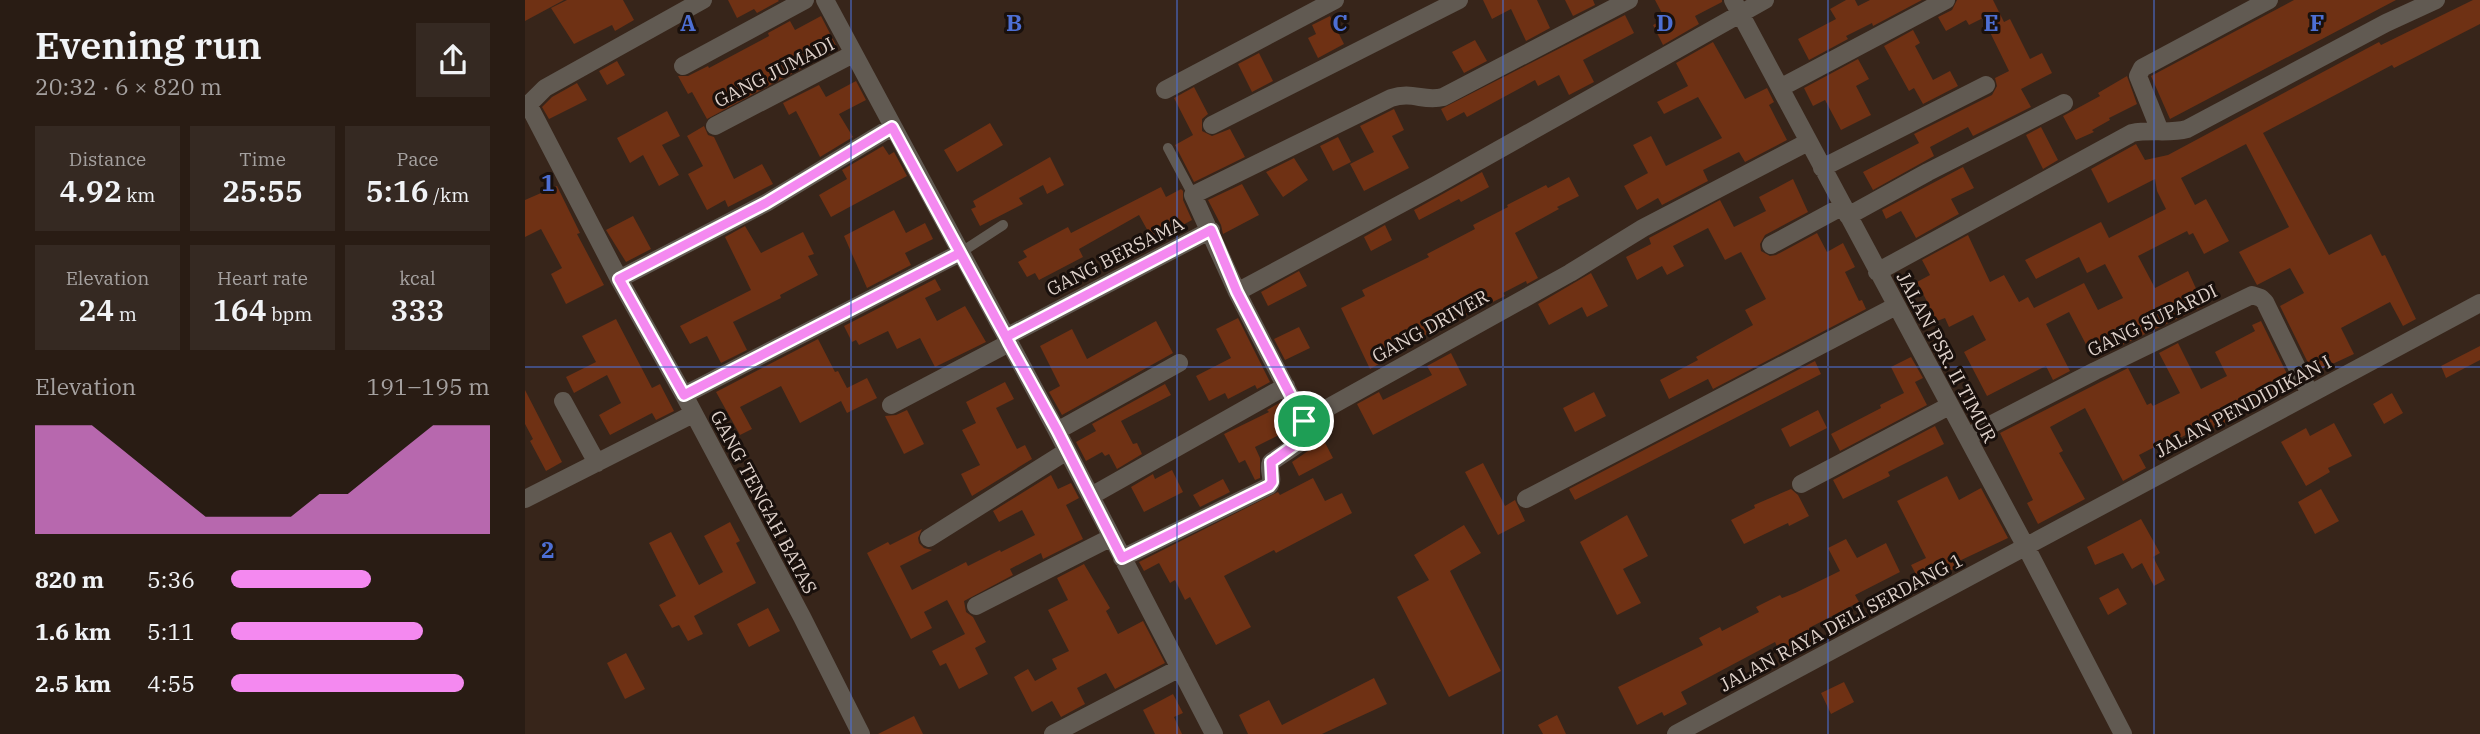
<!DOCTYPE html>
<html lang="en">
<head>
<meta charset="utf-8">
<style>
  :root { --surface:#291c14; --page:#352922; --text:#f1f3f6; --muted:#a5a1a0; --accent:#f489f0 }
  body { margin:0; font-family:"IBM Plex Serif",serif; background:var(--page); color:var(--text); height:100vh; display:flex; flex-direction:column; font-size:26px; white-space:nowrap }
  * { box-sizing:border-box; margin:0 }
  p { font-size:23px; color:var(--muted) }
  .icon { flex:none; width:38px; height:38px; fill:none; stroke:currentColor; stroke-width:2; stroke-linecap:round; stroke-linejoin:round }
  .map { position:relative; flex:1; overflow:hidden }
  .sheet { display:flex; flex-direction:column; background:var(--surface); width:525px }
  .sheet>* { flex:none }
  .pin { position:absolute; display:grid; place-items:center; width:60px; height:60px; color:#fff; margin:-30px; border:4px solid #fff; border-radius:50%; box-shadow:0 2px 7px #0007 }
  .round { display:grid; place-items:center; flex:none; width:74px; height:74px; border-radius:0px; background:var(--page) }
  .headline { display:flex; align-items:center; justify-content:space-between; height:119px; padding:0 35px }
  h1 { font-size:38px; font-weight:600; line-height:52px }
  .figures { display:grid; grid-template-columns:repeat(3,1fr); gap:10px; height:119px; padding:7px 35px }
  .figures div { display:grid; align-content:center; border-radius:0px; background:var(--page); text-align:center }
  .figures b { font-size:30px; font-weight:600 }
  .figures small { font-size:19px; font-weight:400 }
  .figures p { font-size:19px }
  .chart { height:196px; padding:14px 35px }
  .chart p { display:flex; justify-content:space-between }
  .chart svg { width:100%; height:126px; margin-top:7px; fill:var(--accent); opacity:.7 }
  ul { padding:0 35px; list-style:none; font-size:23px }
  li { display:grid; grid-template-columns:112px 84px 1fr; align-items:center; height:52px }
  li i { height:18px; border-radius:9px; background:var(--accent) }
  main { display:flex; flex:1; min-height:0 }
  .map>svg:first-child { display:block }
</style>
</head>
<body>
<main>
<section class="sheet">
<div class="headline"><div><h1>Evening run</h1><p>20:32 · 6 × 820 m</p></div><a class="round"><svg class="icon" aria-label="share" viewBox="0 0 24 24"><path d="M12 15V3M7 8l5-5 5 5M5 13v7h14v-7"/></svg></a></div>
<div class="figures">
<div><p>Distance</p><b>4.92<small> km</small></b></div>
<div><p>Time</p><b>25:55</b></div>
<div><p>Pace</p><b>5:16<small> /km</small></b></div>
</div>
<div class="figures">
<div><p>Elevation</p><b>24<small> m</small></b></div>
<div><p>Heart rate</p><b>164<small> bpm</small></b></div>
<div><p>kcal</p><b>333</b></div>
</div>
<div class="chart"><p><span>Elevation</span>191–195 m</p>
<svg viewBox="0 0 160 44" preserveAspectRatio="none"><path d="M0 44V6L10 6L20 6L30 14L40 22L50 30L60 38L70 38L80 38L90 38L100 30L110 30L120 22L130 14L140 6L150 6L160 6V44z"/></svg>
</div>
<ul>
<li><b>820 m</b>5:36<i style="width:54%"></i></li>
<li><b>1.6 km</b>5:11<i style="width:74%"></i></li>
<li><b>2.5 km</b>4:55<i style="width:90%"></i></li>
</ul>
</section>
<div class="map">
<svg width="1955" height="734" viewBox="0 0 1955 734">
  <rect width="100%" height="100%" fill="#37251a"/>
  <path fill="#6f3114" d="M0,0H39L0,21Z
    M42,0H98L109,20L90,31L87,25L49,44L26,8Z
    M203,0H253L254,1L232,13L229,9L212,18Z
    M958,0H1012L1025,28L1001,41L986,9L967,19Z
    M1040,0H1068L1070,5L1048,16Z
    M1130,0H1197V2L1170,16L1174,24L1138,45L1128,25L1140,19Z
    M1321,0H1330L1333,6L1345,0H1397L1348,26L1347,23L1321,36L1323,39L1284,60L1273,39L1311,19L1305,9Z
    M1432,0H1468L1479,22L1485,19L1505,59L1517,53L1527,73L1496,89L1506,107L1448,136L1443,127L1405,147L1409,156L1348,190L1338,172L1394,143L1389,134L1467,95L1472,86L1470,78L1484,71L1458,18L1444,25L1441,20L1421,31L1413,17L1427,10Z
    M1769,0H1871L1645,119L1626,76Z
    M1948,0H1955V24L1869,68L1867,65L1738,133L1804,255L1846,234L1857,256L1860,255L1891,319L1878,326L1865,302L1816,328L1829,354L1788,373L1755,306L1779,293L1765,268L1732,285L1714,252L1764,227L1721,144L1656,178L1670,205L1681,199L1704,241L1679,254L1668,233L1664,235L1662,231L1613,256L1630,288L1663,271L1679,306L1597,345L1593,338L1565,352L1544,312L1521,324L1545,371L1528,380L1521,366L1462,396L1439,352L1461,340L1448,315L1424,327L1420,318L1412,321L1392,282L1405,275L1397,260L1443,235L1465,282L1479,275L1494,302L1503,297L1509,308L1559,283L1573,310L1598,298L1580,264L1562,273L1554,257L1511,279L1500,260L1576,222L1584,238L1641,209L1632,191L1630,179L1583,203L1566,169L1611,144L1620,160L1643,155L1854,42L1856,45Z
    M1100,15L1109,33L1058,60L1069,82L1044,95L1034,75L1013,86L1010,80L942,117L939,112L922,121L916,109Z
    M296,16L313,49L182,119L167,92L163,94L153,76H163L183,66L184,68L244,36L243,33L265,21L270,30Z
    M805,16L819,44L793,58L783,38L791,34L787,25Z
    M1388,30L1395,43L1390,46L1408,80L1425,71L1433,86L1398,104L1389,88L1384,91L1359,46Z
    M950,40L962,61L939,73L927,52Z
    M1188,42L1220,99L1242,88L1249,102L1244,105L1262,140L1220,162L1214,152L1178,170L1183,181L1137,205L1133,198L1112,210L1099,186L1123,173L1108,145L1126,136L1141,166L1197,138L1173,97L1139,114L1132,102L1163,86L1151,63Z
    M734,53L748,81L727,92L713,64Z
    M1333,59L1344,79L1331,86L1346,115L1316,130L1300,100L1288,106L1279,88Z
    M92,61L100,75L82,85L74,71Z
    M1602,76L1612,104L1584,118L1585,120L1567,130L1569,132L1551,140L1538,116L1575,96L1573,93Z
    M331,81L341,100L314,114L328,137L295,157L271,111L264,115L258,103L294,85L301,97Z
    M52,83L62,100L24,119L17,107L27,97Z
    M669,87L683,114L677,119V131L687,136L705,129L720,157L669,182L650,145L668,135L649,98Z
    M869,109L879,130L867,136L884,168L839,191L825,164L849,152L835,126Z
    M142,111L155,136L137,145L154,175L134,186L118,155L105,163L92,138Z
    M465,123L478,145L432,172L419,150Z
    M179,126L183,135L189,137L209,179L237,164L248,184L203,207L200,200L182,210L163,174L178,166L162,136Z
    M1516,127L1533,160L1518,169L1501,135Z
    M813,137L826,162L808,171L795,146Z
    M358,146L364,155L369,152L382,176L306,217L294,195L322,179L317,170Z
    M525,157L539,185L522,194L518,185L494,198L498,204L455,226L446,209L451,207L448,201Z
    M769,158L783,180L758,197L741,172Z
    M1438,167L1449,188L1426,199L1434,214L1432,215L1391,238L1376,211L1361,219L1357,210Z
    M957,172L964,187L936,202L934,199L894,220L889,210Z
    M1044,177L1054,196L1032,207L1034,209L990,233L1013,278L1002,284L1001,281L978,293L980,296L888,341L859,357L861,360L845,369L816,308L840,296L837,290L904,257L902,254L950,229L948,225L983,207L982,205L1021,185L1023,188Z
    M1268,179L1283,212L1240,235L1235,244L1236,251L1245,256L1251,255L1292,233L1302,252L1318,243L1330,267L1320,272L1334,301L1337,300L1341,309L1188,389L1183,379L1144,399L1135,380L1173,360L1171,357L1228,325L1220,310L1241,299L1216,252L1200,260L1183,228L1148,246L1159,266L1142,275L1137,266L1112,280L1101,257L1126,244L1124,238L1195,200L1209,227L1241,211L1234,197Z
    M717,184L734,215L698,234L696,225L683,200Z
    M32,186L55,233L52,234L79,285L41,304L26,274L37,268L16,229L0,237V200Z
    M636,187L641,197L656,189L658,191V200L667,220L656,226L657,228L629,242L614,215L554,249L558,257L514,280L510,273L502,277L493,262L502,257L498,251L543,227L546,233Z
    M369,210L381,233L400,223L408,239L380,253L386,265L342,288L319,236Z
    M108,216L126,249L101,262L81,230Z
    M860,225L867,240L846,251L839,237Z
    M220,226L236,253L278,232L289,254L283,256L293,275L255,295L256,298L208,322L222,350L196,363L182,336L165,344L155,326L226,290L200,237Z
    M774,271L782,286L743,306L736,292Z
    M1066,273L1083,306L1062,317L1057,307L1024,325L1013,304Z
    M410,279L416,290L400,298L412,321L440,306L461,342L410,367L395,338L372,349L363,331L334,345L331,340L327,342L319,326Z
    M713,318L745,382L732,389L730,385L703,399L700,393L684,401L671,376L706,358L691,329Z
    M91,319L127,388L135,384L149,411L131,420L127,413L85,435L74,415L96,403L82,375L49,393L41,377L71,362L57,336Z
    M631,321L648,353L537,415L524,392L535,386L515,346L547,329L562,359Z
    M1736,321L1766,382L1708,414L1709,418L1689,428L1686,422L1649,441L1647,438L1614,455L1621,468L1598,481L1560,408L1525,427L1538,451L1534,453L1560,499L1513,524L1502,503L1508,500L1475,433L1603,368L1622,405L1626,403L1628,406L1655,393L1634,353L1653,343L1676,389L1702,376L1690,352L1730,331L1727,325Z
    M774,327L785,348L760,360L749,339Z
    M293,339L310,372L313,371L322,388L342,378L352,398L322,413L316,401L275,423L256,386L215,407L227,429L215,435L191,392Z
    M1955,346V360L1921,378L1916,366Z
    M926,353L942,385L848,435L832,404L854,392L858,400L907,375L902,366Z
    M1386,357L1398,378L1390,382L1402,405L1315,451L1306,434L1356,408L1355,405L1379,393L1366,367Z
    M1290,361L1296,374L1050,500L1044,489Z
    M480,382L489,399L471,408L492,449L500,445L507,459L447,496L436,474L455,465L437,430L451,423L441,402Z
    M640,384L646,395L596,421L608,444L612,443L617,454L592,469L584,454L580,456L577,452L561,461L551,442L571,431L567,424Z
    M0,390L37,462L21,471L5,441L8,439L0,424Z
    M1069,392L1081,416L1050,432L1038,408Z
    M1867,393L1878,413L1859,424L1848,404Z
    M756,402L770,432L757,441L754,435L730,447L735,458V478L730,480L720,460L714,463L699,434L744,412L742,410Z
    M382,410L399,444L379,454L360,416L371,415Z
    M1293,410L1302,428L1265,447L1256,429Z
    M1809,423L1827,456L1803,468L1805,472L1781,486L1756,442L1781,428L1785,436Z
    M1410,426L1419,444L1363,472L1365,476L1318,499L1308,480Z
    M796,435L808,458L774,476L767,462L786,449Z
    M958,463L980,506L990,500L1000,521L973,535L940,472Z
    M647,470L658,492L619,512L606,487L628,474L630,479Z
    M526,475L533,489L546,483L554,498L541,505L558,539L518,559L516,553L485,569L488,575L439,601L441,612L448,617L461,642L450,648L463,674L434,689L421,663L415,666L407,651L440,634L422,600L399,612L407,628L386,639L342,553L363,542L365,545L397,529L393,538L394,543L399,548L407,550L375,566L387,590L441,562L443,566L475,550L476,552L510,535L497,510L474,522L468,511Z
    M1422,476L1434,500L1456,488L1483,538L1432,562L1434,566L1397,586L1386,565L1401,558L1372,501Z
    M788,478L800,501L817,493L827,513L751,553L749,550L699,576L726,627L691,645L665,597L660,600L650,580L645,583L634,563L619,571L614,562L753,492L755,495Z
    M698,479L705,492L675,507L668,495Z
    M1266,489L1273,495L1284,516L1264,526L1263,523L1219,544L1206,520L1230,508L1229,505Z
    M1796,489L1814,521L1790,534L1773,502Z
    M1102,515L1123,556L1098,569L1116,603L1092,615L1055,542Z
    M1616,519L1635,553L1628,557L1640,580L1629,586L1617,563L1607,569L1598,553L1570,565L1562,547Z
    M205,522L215,541L211,543L231,583L169,616L178,634L163,641L154,625L147,628L134,605L151,596L124,543L146,532L174,585L198,572L179,536Z
    M939,525L956,553L925,571L976,671L924,697L872,597L904,580L889,555Z
    M1321,539L1332,558L1361,543L1375,572L1330,595L1334,602L1284,628L1291,642L1258,659L1250,642L1156,692L1162,704L1139,716L1137,712L1112,725L1093,687L1178,645L1174,638L1195,627L1197,631L1234,612L1231,607L1255,595L1257,598L1270,593L1315,571L1303,548Z
    M559,564L585,608L581,611L593,634L618,621L640,663L590,689L581,673L552,688L560,704L536,717L527,701L507,712L489,677L503,669L510,681L532,669L527,659L544,651L523,610L543,600L532,578Z
    M1593,588L1602,604L1583,615L1574,598Z
    M243,608L255,631L224,647L212,624Z
    M101,653L120,689L100,699L82,663Z
    M849,678L862,704L797,734H723L714,715L744,700L757,725Z
    M1319,682L1329,702L1306,714L1296,693Z
    M648,694L658,713L649,717L657,734H630L618,710Z
    M1032,715L1041,734H1018L1013,725Z
    M389,716L398,734H353Z"/>
  <g fill="none" stroke-linecap="round" stroke-linejoin="round">
    <path stroke="#615a52" stroke-width="10" d="M643,148L668,195
      M435,253L478,225"/>
    <path stroke="#615a52" stroke-width="18" d="M300,0L532,431L689,734
      M1208,0L1501,547L1598,734
      M158,66L280,0
      M1255,88L1421,0
      M640,90L810,0
      M4,106L94,279L159,395L277,617L336,734
      M0,108L20,88L178,0
      M687,125L934,0
      M190,126L328,54
      M1635,131L1613,76L1617,68L1744,0
      M1297,168L1461,85
      M1323,216L1403,172L1539,103
      M1246,245L1318,206
      M1352,272L1607,133C1626,129 1644,134 1662,129L1861,23L1911,0
      M94,279L241,203L367,127
      M712,292L911,185L1240,0
      M481,337L686,230
      M159,395L435,253
      M38,401L72,463
      M366,405L484,343
      M779,421L1045,273L1118,228L1283,142
      M532,431L654,363
      M1442,437L1570,371L1727,295L1736,298L1740,302L1785,394
      M1276,484L1424,406
      M566,496L761,386
      M0,499L168,414
      M1001,499L1371,306
      M404,538L542,451
      M597,558L744,486C750,478 742,471 746,462L779,440L782,435L780,424L712,292L668,195L866,98C888,91 899,102 918,97L1104,0
      M451,606L587,537
      M528,734L655,668
      M1151,734L1955,303"/>
  </g>
  <g fill="none" stroke-linecap="round" stroke-linejoin="round">
    <g stroke="#fff" stroke-width="14">
      <path id="route" d="M779,421L712,292L686,230L481,337L435,253L159,395L94,279L241,203L367,127L481,337L484,343L532,430L597,558L744,486L747,482L746,462L782,436L779,421"/>
    </g>
    <use href="#route" stroke="#f489f0" stroke-width="9"/>
  </g>
  <path fill="none" stroke="#4d6fd4" stroke-width="2" stroke-opacity="0.55" d="M326,0V734M652,0V734M978,0V734M1303,0V734M1629,0V734M0,367H1955"/>
  <g text-anchor="middle" dominant-baseline="central" stroke-width="6" stroke-linejoin="round" paint-order="stroke">
    <g font-size="19" fill="#ded1ca" stroke="#19100c">
      <text transform="translate(249 72) rotate(-27)">GANG JUMADI</text>
      <text transform="translate(590 256) rotate(-27)">GANG BERSAMA</text>
      <text transform="translate(1627 320) rotate(-26)">GANG SUPARDI</text>
      <text transform="translate(905 326) rotate(-29)">GANG DRIVER</text>
      <text transform="translate(1422 357) rotate(62)">JALAN PSR. II TIMUR</text>
      <text transform="translate(1718 406) rotate(-28)">JALAN PENDIDIKAN I</text>
      <text transform="translate(239 502) rotate(62)">GANG TENGAH BATAS</text>
      <text transform="translate(1316 622) rotate(-28)">JALAN RAYA DELI SERDANG 1</text>
    </g>
  </g>
  <g font-size="23" text-anchor="middle" font-weight="bold" fill="#4d6fd4" stroke="#19100c" stroke-width="6" stroke-linejoin="round" paint-order="stroke">
    <text x="163" y="31">A</text>
    <text x="489" y="31">B</text>
    <text x="815" y="31">C</text>
    <text x="1140" y="31">D</text>
    <text x="1466" y="31">E</text>
    <text x="1792" y="31">F</text>
    <text x="23" y="191">1</text>
    <text x="23" y="558">2</text>
  </g>
</svg>
<div class="pin" style="left:779px;top:421px;background:#1e9e55"><svg class="icon" aria-label="arrive" viewBox="0 0 24 24"><path d="M6 21V4h12l-3 4 3 4H6"/></svg></div>
</div>
</main>
</body>
</html>
